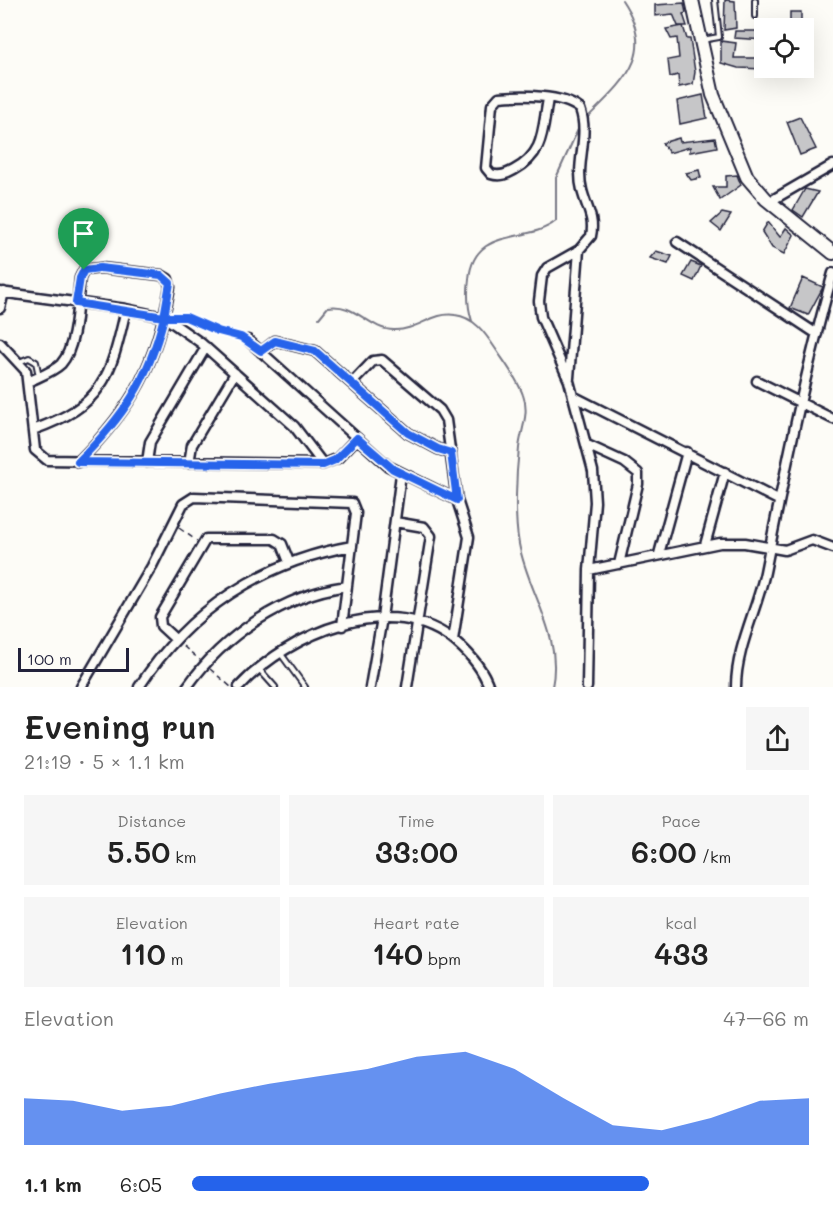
<!DOCTYPE html>
<html lang="en">
<head>
<meta charset="utf-8">
<style>
  :root { --surface:#fff; --page:#f6f6f6; --text:#222; --muted:#767676; --accent:#2563eb }
  body { margin:0; font-family:Mali,sans-serif; background:var(--page); color:var(--text); height:100vh; display:flex; flex-direction:column; font-size:22px; white-space:nowrap }
  * { box-sizing:border-box; margin:0 }
  p { font-size:20px; color:var(--muted) }
  .icon { flex:none; width:33px; height:33px; fill:none; stroke:currentColor; stroke-width:2; stroke-linecap:round; stroke-linejoin:round }
  .map { position:relative; height:687px; overflow:hidden }
  .sheet { display:flex; flex-direction:column; background:var(--surface); flex:1 }
  .sheet>* { flex:none }
  .controls { position:absolute; left:754px; top:18px; display:grid; gap:12px }
  .controls a { display:grid; place-items:center; width:60px; height:60px; border-radius:0px; background:var(--surface); box-shadow:0 6px 24px #0002; font-size:30px }
  .scale { position:absolute; left:18px; bottom:15px; width:111px; box-sizing:border-box; padding-left:6px; border:3px solid #22223b; border-top:0; font-size:16px; line-height:21px; white-space:nowrap; color:#22223b; -webkit-text-stroke:4px #fdfcf7; paint-order:stroke }
  .pin { position:absolute; display:grid; place-items:center; width:51px; height:51px; color:#fff; margin:-62px -26px; border-radius:50% 50% 50% 0; rotate:-45deg; box-shadow:0 0 6px #0007 }
  .pin .icon { rotate:45deg }
  .round { display:grid; place-items:center; flex:none; width:63px; height:63px; border-radius:0px; background:var(--page) }
  .overview { display:flex; align-items:center; justify-content:space-between; height:102px; padding:0 24px }
  h1 { font-size:33px; font-weight:600; line-height:45px }
  .figures { display:grid; grid-template-columns:repeat(3,1fr); gap:9px; height:102px; padding:6px 24px }
  .figures div { display:grid; align-content:center; border-radius:0px; background:var(--page); text-align:center }
  .figures b { font-size:30px; font-weight:600 }
  .figures small { font-size:16px; font-weight:400 }
  .figures p { font-size:16px }
  .chart { height:168px; padding:12px 24px }
  .chart p { display:flex; justify-content:space-between }
  .chart svg { width:100%; height:108px; margin-top:6px; fill:var(--accent); opacity:.7 }
  ul { padding:0 24px; list-style:none; font-size:20px }
  li { display:grid; grid-template-columns:96px 72px 1fr; align-items:center; height:45px }
  li i { height:15px; border-radius:8px; background:var(--accent) }
  .map>svg:first-child { display:block }
</style>
</head>
<body>
<div class="map">
<svg width="833" height="687" viewBox="0 0 833 687">
  <rect width="100%" height="100%" fill="#fdfcf7"/>
  <filter id="ink" filterUnits="userSpaceOnUse"><feTurbulence type="fractalNoise" baseFrequency=".0167" numOctaves="2"/><feDisplacementMap in="SourceGraphic" scale="12" xChannelSelector="R" yChannelSelector="G"/><feConvolveMatrix kernelMatrix="1 2 1 2 8 2 1 2 1" color-interpolation-filters="sRGB"/></filter>
  <g filter="url(#ink)">
    <g fill="none" stroke-linecap="round" stroke-linejoin="round">
      <path stroke="#787885" stroke-width="2" d="M586,119C625,80 658,54 622,0
        M319,318L328,307C355,302 369,330 394,330C416,331 434,311 455,315C474,317 485,333 495,348C505,363 517,378 523,395C530,413 521,430 519,448C516,475 514,517 519,544C528,593 563,634 552,687
        M472,321C467,306 467,294 469,279C474,225 527,245 556,221V178L580,125"/>
    </g>
    <path fill="#c6c6c8" stroke="#22223b" stroke-width="1.5" d="M725,0L735,1L736,28L724,30Z
      M684,3L686,13L683,14L687,26H678L673,14L655,16V5Z
      M790,12H801V28H790Z
      M683,26L687,39H690L695,72L693,84L679,87L678,75L670,77L668,60L679,58L677,38L671,39L666,29Z
      M735,31H765V40L734,38Z
      M804,33L811,34V44H804Z
      M721,41L736,43L734,58H765V69L738,68L721,63Z
      M703,95L707,118L680,124L677,101Z
      M800,117L816,149L800,155L787,122Z
      M679,138L680,142L715,138L717,147L690,152V147L669,153L662,143Z
      M699,170L701,178L691,180L686,173Z
      M737,175L741,185L720,200L713,187H726V176Z
      M805,189L818,192L803,217L793,210Z
      M722,213L731,215L721,231L711,223Z
      M768,222L780,237L786,228L794,235L784,254L772,248L762,232Z
      M656,251L672,256L668,264L650,258Z
      M691,262L701,266L694,281L683,276Z
      M803,278L823,287L808,315L790,308Z"/>
    <g fill="none" stroke-linecap="round" stroke-linejoin="round">
      <g stroke="#22223b" stroke-width="8">
        <path id="lane" d="M755,0V16
          M702,40L719,37L715,0
          M19,362L29,358L36,362L39,376
          M281,654L305,687
          M258,668L275,687"/>
      </g>
      <g stroke="#22223b" stroke-width="13">
        <path id="street" d="M548,99C542,131 545,153 514,170C507,174 500,177 491,174L486,168L492,105L499,97C521,95 562,94 580,109C590,136 575,163 582,190C586,207 595,218 591,236L579,250L547,268L542,276L539,301L541,317L569,381L593,471L595,502L589,570L587,687
          M769,202L833,165
          M677,242L817,334
          M0,292L126,309L164,317L201,343L294,426L323,464
          M0,308L4,292
          M248,340L388,466L457,500
          M0,343L26,371L35,450L47,460L323,464L338,458L357,438
          M261,352L275,341L315,351L408,433L438,449L451,453
          M569,378L579,250
          M757,381L833,419
          M28,382C38,377 53,372 61,364C77,347 77,301 80,278L84,270L101,268L161,275L168,279L170,287C156,365 134,406 78,462
          M352,383L373,361L382,360L440,410L446,420L457,500L469,537L453,640
          M573,396L778,500
          M33,430C103,405 110,379 126,309
          M587,445L624,462L638,473V484L619,564
          M147,462L150,442L206,347
          M189,463L192,445L235,373
          M395,522L424,527L431,536L407,687
          M705,545L725,472
          M659,554L687,452
          M589,570L720,543H745L785,550L812,540L833,548
          M175,639L161,626L160,617L206,539H274L282,544L289,562
          M81,687L152,566L183,504L194,497L352,503L356,513L342,626
          M139,687C189,610 262,562 352,546
          M187,687C224,635 283,595 347,586
          M239,687C289,633 393,588 457,643C471,655 483,669 489,687
          M370,687L382,618L401,474
          M736,687C736,648 757,610 765,572C785,472 805,371 833,273"/>
      </g>
      <g stroke="#22223b" stroke-width="16">
        <path id="secondary" d="M692,0L713,95L747,177L766,199L833,253"/>
      </g>
      <path stroke="#22223b" stroke-width="1.5" stroke-dasharray="6 4.5" stroke-linecap="butt" d="M177,316L241,337
        M179,528L197,541
        M183,646L200,660
        M210,669L231,687"/>
      <use href="#lane" stroke="#fdfcf7" stroke-width="4"/>
      <use href="#street" stroke="#fdfcf7" stroke-width="8"/>
      <use href="#secondary" stroke="#fdfcf7" stroke-width="12"/>
    </g>
  </g>
  <g fill="none" stroke-linecap="round" stroke-linejoin="round" filter="url(#ink)">
    <g stroke="#fff" stroke-width="12">
      <path id="route" d="M84,270L80,278L76,303L164,317C148,381 124,416 78,462L323,465L335,460L357,438L393,469L457,500L451,453L438,449L408,433L315,351L275,341L261,351L241,337L218,331L186,317H164L170,283L161,275L100,268L84,270"/>
    </g>
    <use href="#route" stroke="#2563eb" stroke-width="8"/>
  </g>
</svg>
<div class="controls">
<a><svg class="icon" aria-label="locate" viewBox="0 0 24 24"><circle cx="12" cy="12" r="6"/><path d="M12 2v4M12 18v4M2 12h4M18 12h4"/></svg></a>
</div>
<div class="scale">100 m</div>
<div class="pin" style="left:84px;top:270px;background:#1e9e55"><svg class="icon" aria-label="arrive" viewBox="0 0 24 24"><path d="M6 21V4h12l-3 4 3 4H6"/></svg></div>
</div>
<section class="sheet">
<div class="overview"><div><h1>Evening run</h1><p>21:19 · 5 × 1.1 km</p></div><a class="round"><svg class="icon" aria-label="share" viewBox="0 0 24 24"><path d="M12 15V3M7 8l5-5 5 5M5 13v7h14v-7"/></svg></a></div>
<div class="figures">
<div><p>Distance</p><b>5.50<small> km</small></b></div>
<div><p>Time</p><b>33:00</b></div>
<div><p>Pace</p><b>6:00<small> /km</small></b></div>
</div>
<div class="figures">
<div><p>Elevation</p><b>110<small> m</small></b></div>
<div><p>Heart rate</p><b>140<small> bpm</small></b></div>
<div><p>kcal</p><b>433</b></div>
</div>
<div class="chart"><p><span>Elevation</span>47–66 m</p>
<svg viewBox="0 0 160 44" preserveAspectRatio="none"><path d="M0 44V25L10 26L20 30L30 28L40 23L50 19L60 16L70 13L80 8L90 6L100 13L110 25L120 36L130 38L140 33L150 26L160 25V44z"/></svg>
</div>
<ul>
<li><b>1.1 km</b>6:05<i style="width:74%"></i></li>
</ul>
</section>
</body>
</html>
